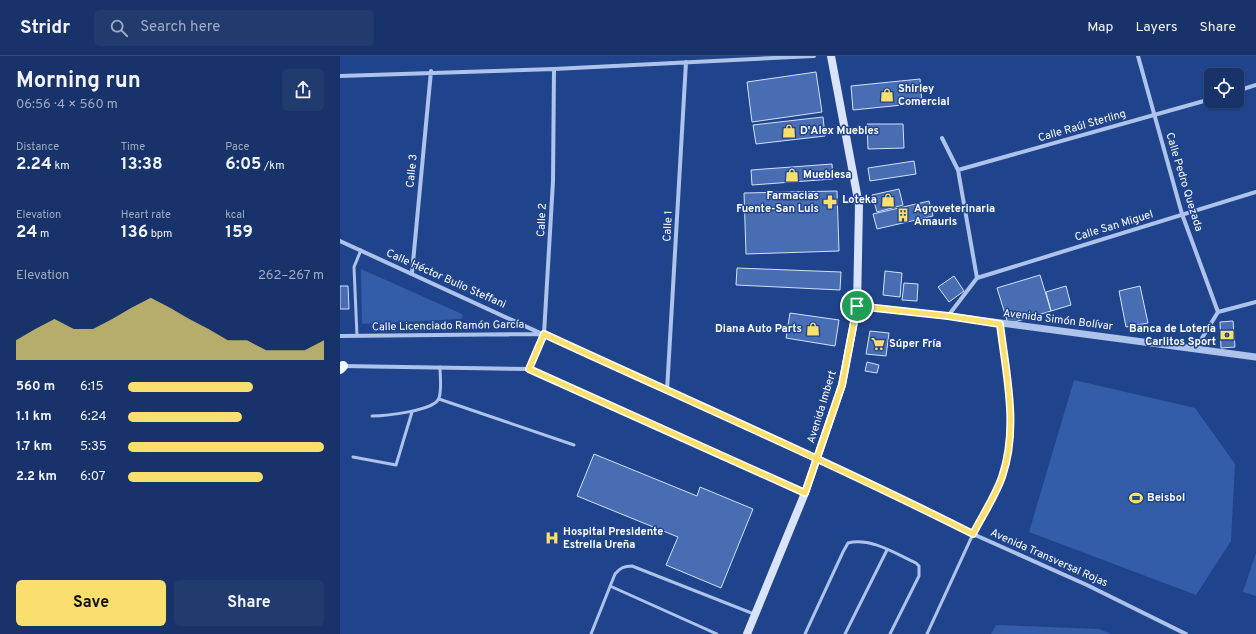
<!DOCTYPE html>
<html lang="en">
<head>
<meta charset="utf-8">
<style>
  :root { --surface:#183369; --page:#213b6f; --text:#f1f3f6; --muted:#9faac0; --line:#364e7d; --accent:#f9e06e }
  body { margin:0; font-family:Overpass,sans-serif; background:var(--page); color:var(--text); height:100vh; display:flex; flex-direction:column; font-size:15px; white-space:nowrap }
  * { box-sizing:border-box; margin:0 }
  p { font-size:13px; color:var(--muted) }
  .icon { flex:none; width:22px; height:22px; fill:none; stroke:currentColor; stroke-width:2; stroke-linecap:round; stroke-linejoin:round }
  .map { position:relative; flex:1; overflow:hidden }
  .panel { display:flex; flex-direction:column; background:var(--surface); width:340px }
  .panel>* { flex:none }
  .fabs { position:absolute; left:864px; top:12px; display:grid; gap:8px }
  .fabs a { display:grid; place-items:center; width:40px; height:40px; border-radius:6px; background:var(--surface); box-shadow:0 1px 3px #0004,0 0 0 1px var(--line); font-size:20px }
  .pin { position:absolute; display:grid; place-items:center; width:34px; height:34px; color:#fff; margin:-17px; border:2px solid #fff; border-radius:50%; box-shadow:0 1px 4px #0007 }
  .round { display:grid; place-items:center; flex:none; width:42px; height:42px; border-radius:6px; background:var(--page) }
  .headline { display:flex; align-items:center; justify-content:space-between; height:68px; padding:0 16px }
  h1 { font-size:22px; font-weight:700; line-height:30px }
  .metrics { display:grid; grid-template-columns:repeat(3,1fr); gap:6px; height:68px; padding:4px 16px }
  .metrics div { display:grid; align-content:center }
  .metrics b { font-size:17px; font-weight:700 }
  .metrics small { font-size:11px; font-weight:400 }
  .metrics p { font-size:11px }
  .chart { height:112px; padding:8px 16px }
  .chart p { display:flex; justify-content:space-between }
  .chart svg { width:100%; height:72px; margin-top:4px; fill:var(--accent); opacity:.7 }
  .primary-button { display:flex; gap:8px; margin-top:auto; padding:8px 16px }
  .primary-button a { flex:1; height:46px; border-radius:6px; background:var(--accent); color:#111; font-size:16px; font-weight:700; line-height:46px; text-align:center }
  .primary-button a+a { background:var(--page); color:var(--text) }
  ul { padding:0 16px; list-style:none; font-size:13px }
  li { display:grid; grid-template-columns:64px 48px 1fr; align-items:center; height:30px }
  li i { height:10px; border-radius:5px; background:var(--accent) }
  header { display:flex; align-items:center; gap:24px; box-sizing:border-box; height:56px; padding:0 20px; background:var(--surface); border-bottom:1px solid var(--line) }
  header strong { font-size:19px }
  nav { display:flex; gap:22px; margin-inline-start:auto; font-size:14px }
  .search { width:280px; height:36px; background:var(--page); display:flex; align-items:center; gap:10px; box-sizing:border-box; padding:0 14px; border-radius:6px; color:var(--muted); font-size:15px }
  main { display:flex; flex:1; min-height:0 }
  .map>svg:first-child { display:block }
</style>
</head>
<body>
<header>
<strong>Stridr</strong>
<div class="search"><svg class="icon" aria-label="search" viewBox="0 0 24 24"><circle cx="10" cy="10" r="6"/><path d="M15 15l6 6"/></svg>Search here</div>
<nav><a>Map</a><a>Layers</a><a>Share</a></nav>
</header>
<main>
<section class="panel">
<div class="headline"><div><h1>Morning run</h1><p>06:56 · 4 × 560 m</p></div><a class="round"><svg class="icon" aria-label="share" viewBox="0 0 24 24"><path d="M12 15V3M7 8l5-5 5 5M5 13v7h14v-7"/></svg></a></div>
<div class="metrics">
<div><p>Distance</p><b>2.24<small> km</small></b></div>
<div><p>Time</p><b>13:38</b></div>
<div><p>Pace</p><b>6:05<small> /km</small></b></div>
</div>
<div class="metrics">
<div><p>Elevation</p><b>24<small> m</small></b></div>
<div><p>Heart rate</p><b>136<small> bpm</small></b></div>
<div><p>kcal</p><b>159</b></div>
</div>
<div class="chart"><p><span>Elevation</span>262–267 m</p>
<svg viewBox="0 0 160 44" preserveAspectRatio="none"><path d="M0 44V32L10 25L20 19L30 25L40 25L50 19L60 12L70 6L80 12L90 19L100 25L110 32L120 32L130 38L140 38L150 38L160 32V44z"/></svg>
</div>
<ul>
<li><b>560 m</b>6:15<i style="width:64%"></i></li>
<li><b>1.1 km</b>6:24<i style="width:58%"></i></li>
<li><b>1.7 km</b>5:35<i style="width:100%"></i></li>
<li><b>2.2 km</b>6:07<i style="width:69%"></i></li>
</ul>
<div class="primary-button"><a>Save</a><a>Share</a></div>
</section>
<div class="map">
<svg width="916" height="578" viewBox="0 0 916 578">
  <rect width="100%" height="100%" fill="#20448c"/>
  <path fill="#335ca9" d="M21,213L122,258L123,261L121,263L22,268Z
    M734,324L855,352L895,408L891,485L856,539L689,476Z
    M916,497V540L903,536Z
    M656,569L759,573L771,578H651Z"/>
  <path fill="#486db3" stroke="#d2e0f9" d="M476,16L482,56L412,66L407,26Z
    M580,23L582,47L513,54L511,30Z
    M483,61L485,80L416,88L413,69Z
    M527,68H563L564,92L528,93Z
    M574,105L576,118L530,125L528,112Z
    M492,108L493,123L412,129L411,114Z
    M559,133L563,149L537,156L532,139Z
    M497,135L499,195L406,198L404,137Z
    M589,145L593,160L537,173L533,158Z
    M397,212L501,216L500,234L396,229Z
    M545,215L562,217L560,241L543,239Z
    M700,219L711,255L668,268L657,232Z
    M614,220L624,235L609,246L598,231Z
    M564,227L578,228L577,245L562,244Z
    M0,230H8L9,253H0Z
    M726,230L731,249L711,255L706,236Z
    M800,230L808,267L786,271L779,235Z
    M450,257L499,264L495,290L446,282Z
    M893,265L895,291L881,292L880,266Z
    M530,275L549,277L546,300L526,298Z
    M527,306L539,309L537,317L525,315Z
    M254,398L357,440L360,431L413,453L381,532L326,509L338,481L237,440Z"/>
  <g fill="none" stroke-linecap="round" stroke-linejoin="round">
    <path stroke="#adc3ec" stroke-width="3" d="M17,280L14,211L21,194
      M99,343L234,389
      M32,360C44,360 95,355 99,342C102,333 100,320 100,311
      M13,401L56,409L72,356
      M270,530L377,578
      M251,578L275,518C280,512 284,510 292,510L414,558
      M465,578L503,496L508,487C531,481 556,498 576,507L579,510V520L550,578
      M505,578L547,494
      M587,578L633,478"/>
    <path stroke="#adc3ec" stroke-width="4" d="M798,0L842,158L878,256
      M0,20L214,13L474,0
      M897,35L916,29
      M602,82L618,114L637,222L608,260
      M618,114L871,43
      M0,185L476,404L543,433L633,478L747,529L846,578
      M72,217L91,15
      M637,222L916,136
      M0,280L202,278
      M856,292L878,256L916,246
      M2,310L189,313L465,437
      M189,313L204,278L213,125L214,13
      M327,335L346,6
      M633,478C642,460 655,441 662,421C679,372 666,318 660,268"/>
    <path stroke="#adc3ec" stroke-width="7" d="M517,250L608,260L916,301"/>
    <path stroke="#d9e3f9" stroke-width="8" d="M407,578L465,437L502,329L517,250L519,149L491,0"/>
    <path stroke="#f2f6fe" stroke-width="10" d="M0,313L3,310"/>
  </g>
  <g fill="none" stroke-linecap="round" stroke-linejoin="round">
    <g stroke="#fff" stroke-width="8">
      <path id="route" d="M517,250L502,329L465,437L189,313L204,278C347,344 492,407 633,478C642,460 655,441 662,421C679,372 666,318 660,268L608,260L517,250"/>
    </g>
    <use href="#route" stroke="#f9e06e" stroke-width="5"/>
  </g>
  <defs>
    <g id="shop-bare" transform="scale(1.08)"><path d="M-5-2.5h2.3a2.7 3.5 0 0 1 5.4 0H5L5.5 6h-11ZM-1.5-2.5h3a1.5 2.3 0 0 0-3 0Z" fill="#f9e06e" stroke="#20448c" stroke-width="2.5" paint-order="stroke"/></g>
    <g id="pharmacy-bare" transform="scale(1.08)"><path d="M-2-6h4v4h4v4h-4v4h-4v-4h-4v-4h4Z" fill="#f9e06e" stroke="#20448c" stroke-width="2.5" paint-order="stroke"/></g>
    <g id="building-bare" transform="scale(1.08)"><path d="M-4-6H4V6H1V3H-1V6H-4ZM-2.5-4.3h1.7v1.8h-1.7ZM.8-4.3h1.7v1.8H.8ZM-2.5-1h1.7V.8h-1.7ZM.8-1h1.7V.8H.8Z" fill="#f9e06e" stroke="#20448c" stroke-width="2.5" paint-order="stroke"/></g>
    <g id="bank-bare" transform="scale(1.08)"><path d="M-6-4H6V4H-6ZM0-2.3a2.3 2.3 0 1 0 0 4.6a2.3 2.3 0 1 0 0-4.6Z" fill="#f9e06e" stroke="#20448c" stroke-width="2.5" paint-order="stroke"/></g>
    <g id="supermarket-bare" transform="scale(1.08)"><path d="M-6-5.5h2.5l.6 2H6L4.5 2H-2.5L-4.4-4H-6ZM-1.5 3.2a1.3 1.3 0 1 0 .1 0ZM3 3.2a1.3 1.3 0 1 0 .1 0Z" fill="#f9e06e" stroke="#20448c" stroke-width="2.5" paint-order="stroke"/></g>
    <g id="stadium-bare" transform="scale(1.08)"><path d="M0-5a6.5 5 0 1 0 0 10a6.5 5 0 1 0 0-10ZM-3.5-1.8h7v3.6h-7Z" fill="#f9e06e" stroke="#20448c" stroke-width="2.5" paint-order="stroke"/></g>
    <g id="hospital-bare" transform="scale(1.08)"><path d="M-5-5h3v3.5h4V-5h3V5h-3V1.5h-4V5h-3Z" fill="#f9e06e" stroke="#20448c" stroke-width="2.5" paint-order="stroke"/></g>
  </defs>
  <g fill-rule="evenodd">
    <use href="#shop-bare" x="547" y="39"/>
    <use href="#shop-bare" x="449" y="75"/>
    <use href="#shop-bare" x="452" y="119"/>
    <use href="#shop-bare" x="548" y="144"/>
    <use href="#pharmacy-bare" x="490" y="146"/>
    <use href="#building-bare" x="563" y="159"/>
    <use href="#shop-bare" x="473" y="273"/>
    <use href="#bank-bare" x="887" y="279"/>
    <use href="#supermarket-bare" x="538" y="288"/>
    <use href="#stadium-bare" x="796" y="442"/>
    <use href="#hospital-bare" x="212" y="482"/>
  </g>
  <g text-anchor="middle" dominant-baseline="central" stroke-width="3" stroke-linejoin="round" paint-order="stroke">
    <g font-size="11" font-weight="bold" fill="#fff" stroke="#20448c" text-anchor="start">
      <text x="558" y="33">Shirley<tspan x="558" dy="13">Comercial</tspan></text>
      <text x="460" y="75">D'Alex Muebles</text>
      <text x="463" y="119">Mueblesa</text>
      <text x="479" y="140" text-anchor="end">Farmacias<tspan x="479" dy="13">Fuente-San Luis</tspan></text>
      <text x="537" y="144" text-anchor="end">Loteka</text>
      <text x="574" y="153">Agroveterinaria<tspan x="574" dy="13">Amauris</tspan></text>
      <text x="462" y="273" text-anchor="end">Diana Auto Parts</text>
      <text x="876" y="273" text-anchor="end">Banca de Lotería<tspan x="876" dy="13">Carlitos Sport</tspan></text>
      <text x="549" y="288">Súper Fría</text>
      <text x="807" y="442">Beisbol</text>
      <text x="223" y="476">Hospital Presidente<tspan x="223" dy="13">Estrella Ureña</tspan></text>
    </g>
    <g font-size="11" fill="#fff" stroke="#20448c">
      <text transform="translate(742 70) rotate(-16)">Calle Raúl Sterling</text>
      <text transform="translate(72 115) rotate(-84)">Calle 3</text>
      <text transform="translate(844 126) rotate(73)">Calle Pedro Quezada</text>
      <text transform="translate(202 164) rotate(-87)">Calle 2</text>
      <text transform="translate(328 170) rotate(-87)">Calle 1</text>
      <text transform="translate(774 170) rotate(-17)">Calle San Miguel</text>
      <text transform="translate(106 223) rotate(24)">Calle Héctor Bullo Steffani</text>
      <text transform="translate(718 264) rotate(7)">Avenida Simón Bolívar</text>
      <text transform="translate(108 270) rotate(-1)">Calle Licenciado Ramón García</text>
      <text transform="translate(482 351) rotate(-73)">Avenida Imbert</text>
      <text transform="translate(709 502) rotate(24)">Avenida Transversal Rojas</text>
    </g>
  </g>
</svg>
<div class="fabs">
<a><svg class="icon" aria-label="locate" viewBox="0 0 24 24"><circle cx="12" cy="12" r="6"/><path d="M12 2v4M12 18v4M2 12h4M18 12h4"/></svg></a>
</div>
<div class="pin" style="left:517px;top:250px;background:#1e9e55"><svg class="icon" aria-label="arrive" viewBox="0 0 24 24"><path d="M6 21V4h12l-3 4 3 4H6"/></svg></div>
</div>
</main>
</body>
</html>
